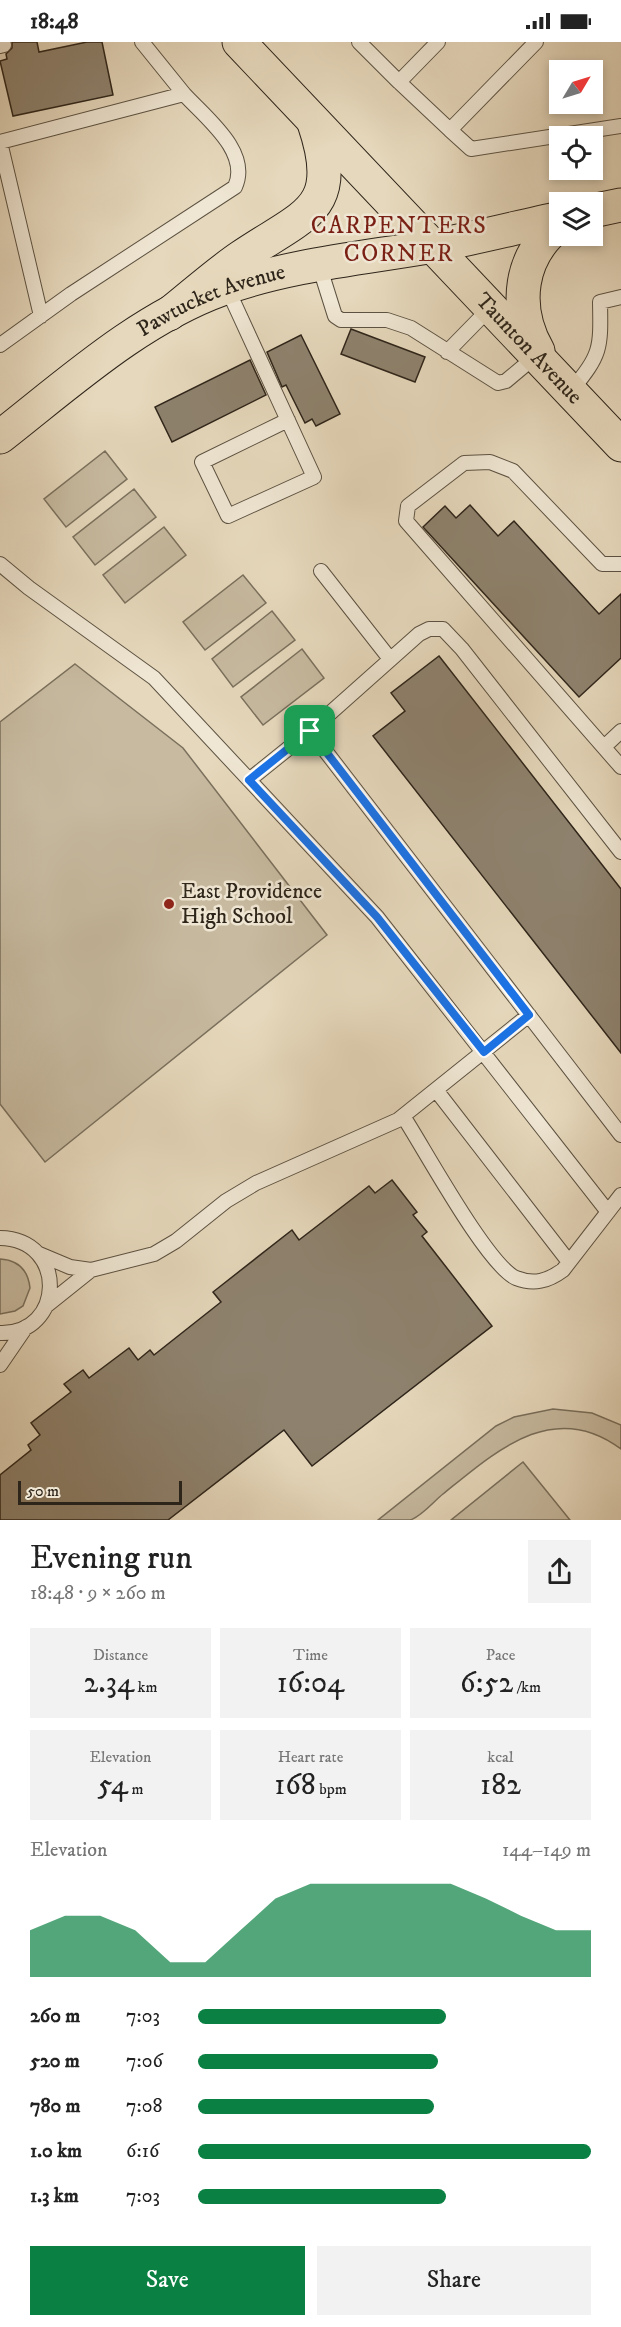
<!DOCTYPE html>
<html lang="en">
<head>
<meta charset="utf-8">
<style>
  :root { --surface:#fff; --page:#f2f2f2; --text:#222; --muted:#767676; --accent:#0b8043 }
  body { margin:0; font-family:"IM FELL DW Pica",serif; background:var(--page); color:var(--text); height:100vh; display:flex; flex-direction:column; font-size:22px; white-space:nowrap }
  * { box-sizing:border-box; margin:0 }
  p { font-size:20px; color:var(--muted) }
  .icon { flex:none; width:33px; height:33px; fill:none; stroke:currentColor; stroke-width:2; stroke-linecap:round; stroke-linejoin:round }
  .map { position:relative; height:1478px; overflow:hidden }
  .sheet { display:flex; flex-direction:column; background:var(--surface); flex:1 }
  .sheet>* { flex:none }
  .needle { width:39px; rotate:52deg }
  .buttons { position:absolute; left:549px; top:18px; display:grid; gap:12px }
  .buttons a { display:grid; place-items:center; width:54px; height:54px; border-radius:0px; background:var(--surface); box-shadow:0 3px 9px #0003; font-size:30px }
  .scale { position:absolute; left:18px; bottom:15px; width:164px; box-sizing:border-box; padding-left:6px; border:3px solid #2e251a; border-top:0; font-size:16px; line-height:21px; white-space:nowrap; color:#2e251a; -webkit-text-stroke:4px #efe6d3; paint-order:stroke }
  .pin { position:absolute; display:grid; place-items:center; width:51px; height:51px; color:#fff; margin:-26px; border-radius:12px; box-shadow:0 3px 9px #0006 }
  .round { display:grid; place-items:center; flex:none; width:63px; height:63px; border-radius:0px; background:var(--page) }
  .summary { display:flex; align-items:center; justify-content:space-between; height:102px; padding:0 30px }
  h1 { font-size:33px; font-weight:600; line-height:45px }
  .metrics { display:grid; grid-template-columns:repeat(3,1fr); gap:9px; height:102px; padding:6px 30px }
  .metrics div { display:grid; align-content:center; border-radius:0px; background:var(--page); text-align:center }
  .metrics b { font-size:30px; font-weight:600 }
  .metrics small { font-size:16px; font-weight:400 }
  .metrics p { font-size:16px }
  .chart { height:168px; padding:12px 30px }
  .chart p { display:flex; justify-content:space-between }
  .chart svg { width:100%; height:108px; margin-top:6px; fill:var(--accent); opacity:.7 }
  .action { display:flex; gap:12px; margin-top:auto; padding:12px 30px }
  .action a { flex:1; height:69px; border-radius:0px; background:var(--accent); color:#fff; font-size:24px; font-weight:600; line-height:69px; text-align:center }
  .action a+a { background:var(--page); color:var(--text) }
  ul { padding:0 30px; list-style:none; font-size:20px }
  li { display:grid; grid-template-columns:96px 72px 1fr; align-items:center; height:45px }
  li i { height:15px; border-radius:8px; background:var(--accent) }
  .status { display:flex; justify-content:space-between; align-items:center; height:42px; padding:0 30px; background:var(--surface); direction:ltr }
  .status svg { height:16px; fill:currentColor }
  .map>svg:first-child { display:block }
</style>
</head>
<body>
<div class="status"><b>18:48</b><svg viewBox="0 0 49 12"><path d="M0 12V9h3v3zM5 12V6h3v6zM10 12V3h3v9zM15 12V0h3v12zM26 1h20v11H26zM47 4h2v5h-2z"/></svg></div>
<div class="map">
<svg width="621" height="1478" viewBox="0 0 621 1478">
  <rect width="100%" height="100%" fill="#e6d8bc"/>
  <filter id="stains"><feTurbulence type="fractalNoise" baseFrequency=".00333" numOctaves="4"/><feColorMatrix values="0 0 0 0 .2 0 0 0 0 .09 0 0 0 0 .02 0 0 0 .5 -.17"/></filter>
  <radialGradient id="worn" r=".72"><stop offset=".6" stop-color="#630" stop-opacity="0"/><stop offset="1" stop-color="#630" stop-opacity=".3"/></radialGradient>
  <path fill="#c7baa0" stroke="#7a705d" stroke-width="1.5" d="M105,409L127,437L66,485L44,457Z
    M134,447L156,475L95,523L73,495Z
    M164,485L186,513L125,561L103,533Z
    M243,533L266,561L205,608L183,580Z
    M272,569L295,598L233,645L212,617Z
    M302,607L324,636L263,683L241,655Z
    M75,622L183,706L327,893L45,1120L0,1062V680Z
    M0,1217C18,1218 28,1228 30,1246L23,1264L15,1269L0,1272Z
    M553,1367L592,1371L621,1383V1407C553,1356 495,1410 443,1452C434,1459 421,1475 410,1478C402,1478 387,1478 378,1478L496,1384L514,1375Z
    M523,1420L570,1478H451Z"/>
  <path fill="#8e826e" stroke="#2e251a" stroke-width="1.5" d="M12,0H37L39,10L87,0H102L113,53L13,74L0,19L7,17L6,12L12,6Z
    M351,287L425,315L415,340L341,312Z
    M301,293L340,372L316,384L312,377L305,381L286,343L282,345L267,310Z
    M250,318L266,353L172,400L155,365Z
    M470,463L498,494L514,479L599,572L621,552V616L579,655L423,485L445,464L456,476Z
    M439,614L621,847V1011L373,694L405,669L391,651Z
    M392,1138L417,1170L413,1173L427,1190L422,1194L492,1284L312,1424L284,1388L168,1478H0V1433L31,1408L28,1403L40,1393L31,1381L71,1350L64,1342L83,1328L89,1336L129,1306L138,1318L150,1308L154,1313L221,1260L213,1250L292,1188L299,1198L369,1144L375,1151Z"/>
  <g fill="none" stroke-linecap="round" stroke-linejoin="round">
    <g stroke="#5c5242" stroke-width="16">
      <path id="service" d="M142,0L184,52
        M359,0L399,40L438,0
        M536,0L450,88L471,107L621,84
        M0,4L4,3
        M399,40L450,88
        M0,100L184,52C206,76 251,110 235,145L71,252L0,303
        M0,100L41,274
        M319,223L335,274L341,278H387L411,286L498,341L506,339L537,313
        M227,246L314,435L228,474L202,420L288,378
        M447,310L491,265
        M571,349C601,312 601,308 600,260L621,255
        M0,522L29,546L154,636L377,875L608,1170
        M621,522H602L513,429L490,420L464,421L408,464L406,479L621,725
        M321,529L390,617
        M310,689L621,1093
        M604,705L621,689
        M249,738L310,689L419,592L429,587H443L462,607L621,810
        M436,1048L569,1220
        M403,1074C424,1106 487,1223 516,1236C534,1243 548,1239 563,1228L621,1153
        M0,1196C68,1197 65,1293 0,1291
        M39,1212L70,1225L91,1228L154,1212L176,1199L226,1159L256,1141L398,1078L529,973
        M46,1264L91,1228
        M0,1323L26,1285"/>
    </g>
    <g stroke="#2e251a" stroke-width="35">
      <g id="primary">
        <path d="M592,169L621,163"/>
        <path id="s1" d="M0,395C69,341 139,277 222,247C286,224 355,217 422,206C468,198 514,186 560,176"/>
      </g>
    </g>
    <g stroke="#2e251a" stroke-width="35">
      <g id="trunk">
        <path id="s2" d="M239,0L621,403"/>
        <path d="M169,272C193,253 216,232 241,215C304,172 344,169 314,81"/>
        <path d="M538,309C513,265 519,214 560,182"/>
      </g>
    </g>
    <use href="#service" stroke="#efe6d3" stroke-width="14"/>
    <use href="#primary" stroke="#e6d8bc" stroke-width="33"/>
    <use href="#trunk" stroke="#e6d8bc" stroke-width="33"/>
  </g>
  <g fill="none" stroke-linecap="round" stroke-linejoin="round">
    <g stroke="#fff" stroke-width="12">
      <path id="route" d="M310,689L529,973L484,1010L377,875L249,738Z"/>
    </g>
    <use href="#route" stroke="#1a73e8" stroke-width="8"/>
  </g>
  <circle fill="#8f2418" stroke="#efe6d3" stroke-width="2" cx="169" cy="862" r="6"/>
  <g text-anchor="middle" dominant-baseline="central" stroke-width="5" stroke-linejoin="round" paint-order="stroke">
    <g font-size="22" fill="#2e251a" stroke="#efe6d3">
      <text stroke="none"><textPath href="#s1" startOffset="254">Pawtucket Avenue</textPath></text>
      <text stroke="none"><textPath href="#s2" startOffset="422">Taunton Avenue</textPath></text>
    </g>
    <g font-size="22" fill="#2e251a" stroke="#efe6d3" text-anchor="start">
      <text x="181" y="849">East Providence<tspan x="181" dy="25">High School</tspan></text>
    </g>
    <g font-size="24" letter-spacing="1.5" fill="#7a1f14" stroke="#efe6d3">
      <text x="399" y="184">CARPENTERS<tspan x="399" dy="28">CORNER</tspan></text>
    </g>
  </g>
  <rect width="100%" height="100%" filter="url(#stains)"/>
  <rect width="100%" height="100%" fill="url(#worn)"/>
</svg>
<div class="buttons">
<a><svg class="needle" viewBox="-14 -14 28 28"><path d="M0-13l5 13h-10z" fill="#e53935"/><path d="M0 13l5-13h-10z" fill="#767676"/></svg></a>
<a><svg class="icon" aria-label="locate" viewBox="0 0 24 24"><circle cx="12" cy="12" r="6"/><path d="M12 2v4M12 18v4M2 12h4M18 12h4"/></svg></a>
<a><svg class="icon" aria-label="layers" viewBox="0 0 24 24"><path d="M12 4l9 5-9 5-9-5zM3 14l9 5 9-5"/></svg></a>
</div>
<div class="scale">50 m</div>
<div class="pin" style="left:310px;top:689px;background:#1e9e55"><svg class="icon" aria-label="arrive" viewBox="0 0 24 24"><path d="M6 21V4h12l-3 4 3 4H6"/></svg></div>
</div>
<section class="sheet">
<div class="summary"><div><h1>Evening run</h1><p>18:48 · 9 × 260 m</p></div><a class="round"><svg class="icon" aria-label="share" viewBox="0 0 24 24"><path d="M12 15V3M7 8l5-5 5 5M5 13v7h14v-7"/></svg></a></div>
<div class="metrics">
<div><p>Distance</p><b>2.34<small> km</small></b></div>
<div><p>Time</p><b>16:04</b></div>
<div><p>Pace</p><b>6:52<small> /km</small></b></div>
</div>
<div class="metrics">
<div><p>Elevation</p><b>54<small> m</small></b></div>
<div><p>Heart rate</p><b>168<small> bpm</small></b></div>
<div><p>kcal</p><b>182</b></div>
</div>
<div class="chart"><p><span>Elevation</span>144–149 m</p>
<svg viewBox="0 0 160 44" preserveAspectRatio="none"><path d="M0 44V25L10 19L20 19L30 25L40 38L50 38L60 25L70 12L80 6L90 6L100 6L110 6L120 6L130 12L140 19L150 25L160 25V44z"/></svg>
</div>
<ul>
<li><b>260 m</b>7:03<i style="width:63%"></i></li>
<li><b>520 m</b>7:06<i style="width:61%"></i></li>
<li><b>780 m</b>7:08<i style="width:60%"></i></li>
<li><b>1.0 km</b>6:16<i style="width:100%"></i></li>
<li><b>1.3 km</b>7:03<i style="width:63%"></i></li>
</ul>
<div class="action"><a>Save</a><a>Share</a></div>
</section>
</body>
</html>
